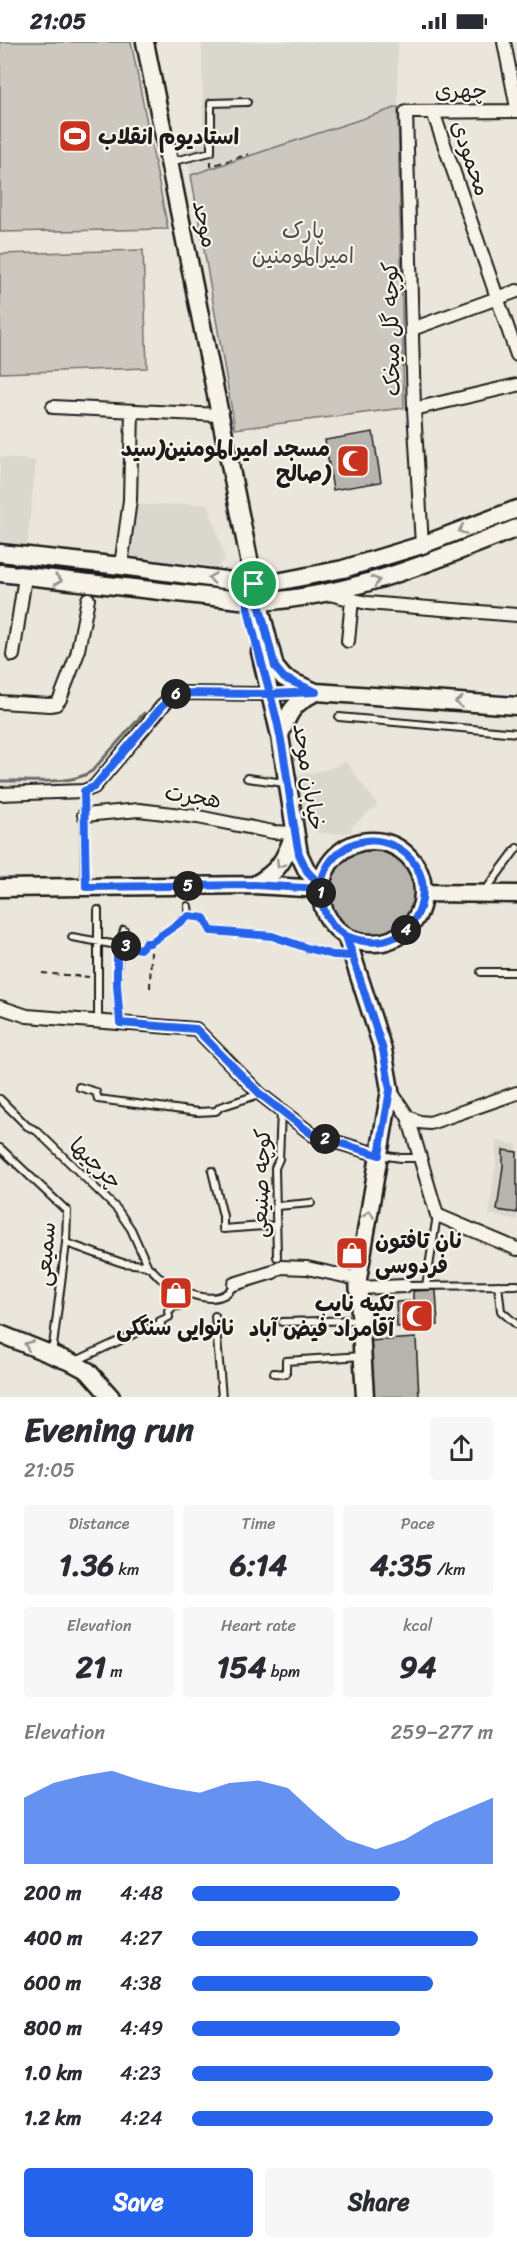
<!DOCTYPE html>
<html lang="en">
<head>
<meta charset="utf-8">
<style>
  :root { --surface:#fff; --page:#f7f7f7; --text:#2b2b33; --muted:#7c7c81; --accent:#2563eb }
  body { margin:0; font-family:Sriracha,"Playpen Sans Arabic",sans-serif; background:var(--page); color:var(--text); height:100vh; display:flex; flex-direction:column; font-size:22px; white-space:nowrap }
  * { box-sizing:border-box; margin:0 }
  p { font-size:20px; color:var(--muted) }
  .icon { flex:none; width:33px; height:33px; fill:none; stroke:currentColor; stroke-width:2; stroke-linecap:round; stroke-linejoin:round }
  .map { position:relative; height:1355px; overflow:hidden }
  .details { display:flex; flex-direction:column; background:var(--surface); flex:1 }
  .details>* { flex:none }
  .pin { position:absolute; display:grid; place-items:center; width:51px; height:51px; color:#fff; margin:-26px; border:3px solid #fff; border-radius:50%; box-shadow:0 2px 6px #0007 }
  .km { position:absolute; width:30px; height:30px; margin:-15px; border-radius:50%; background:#222; color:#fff; font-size:16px; line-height:30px; text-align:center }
  .round { display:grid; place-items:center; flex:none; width:63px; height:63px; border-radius:6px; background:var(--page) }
  .headline { display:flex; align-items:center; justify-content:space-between; height:102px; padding:0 24px }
  h1 { font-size:33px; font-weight:800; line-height:45px }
  .stats { display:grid; grid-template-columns:repeat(3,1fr); gap:9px; height:102px; padding:6px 24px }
  .stats div { display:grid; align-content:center; border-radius:6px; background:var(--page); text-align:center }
  .stats b { font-size:30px; font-weight:800 }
  .stats small { font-size:16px; font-weight:400 }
  .stats p { font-size:16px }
  .chart { height:168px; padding:12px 24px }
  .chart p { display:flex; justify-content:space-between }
  .chart svg { width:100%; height:108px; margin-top:6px; fill:var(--accent); opacity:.7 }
  .cta { display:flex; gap:12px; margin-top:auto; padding:12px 24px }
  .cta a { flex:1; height:69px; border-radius:6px; background:var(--accent); color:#fff; font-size:24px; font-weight:800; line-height:69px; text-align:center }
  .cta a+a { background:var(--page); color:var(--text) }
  ul { padding:0 24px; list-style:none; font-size:20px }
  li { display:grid; grid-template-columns:96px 72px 1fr; align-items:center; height:45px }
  li i { height:15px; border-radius:8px; background:var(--accent) }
  .status { display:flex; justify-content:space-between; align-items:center; height:42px; padding:0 30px; background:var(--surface); direction:ltr }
  .status svg { height:16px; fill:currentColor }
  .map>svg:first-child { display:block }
</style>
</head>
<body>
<div class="status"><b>21:05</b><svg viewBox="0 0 49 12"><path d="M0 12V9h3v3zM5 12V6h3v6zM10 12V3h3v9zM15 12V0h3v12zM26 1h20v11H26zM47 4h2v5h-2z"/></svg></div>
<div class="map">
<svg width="517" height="1355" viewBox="0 0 517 1355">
  <rect width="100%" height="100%" fill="#eae6dc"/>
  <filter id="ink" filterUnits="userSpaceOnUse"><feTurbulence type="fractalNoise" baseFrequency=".0167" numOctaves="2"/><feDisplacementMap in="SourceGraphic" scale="12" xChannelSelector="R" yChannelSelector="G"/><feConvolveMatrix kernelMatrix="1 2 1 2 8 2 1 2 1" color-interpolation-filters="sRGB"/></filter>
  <g filter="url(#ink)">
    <path fill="#dad7ce" d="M202,0H398V65L191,133L186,98L203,95Z
      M0,415L36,419L27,504L0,501Z
      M208,462L225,517L217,525L132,515V470L138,463Z
      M345,719L378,763L352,784V790L330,792L317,790L307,782L301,773L295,735L332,726Z
      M496,1099L517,1103V1178L489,1172L496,1120Z"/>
    <path fill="#ccc8c0" stroke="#74726e" stroke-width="1.5" d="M0,0H131L168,187L0,190Z
      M398,65L404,366L235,387L191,133Z
      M143,208L147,326L0,331V212Z"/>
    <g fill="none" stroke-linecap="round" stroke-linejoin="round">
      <path stroke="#6d6c68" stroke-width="3" d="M0,739C26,738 71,744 92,729L144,671"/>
    </g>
    <path fill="#b6b4ac" stroke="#1c1c1c" stroke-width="1.5" d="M373,390L381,440L333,448L325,398Z
      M330 850a42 42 0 1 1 84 0a42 42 0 1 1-84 0Z
      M503,1108L517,1110V1171L497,1168L503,1124Z
      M436,1248L438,1283L397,1285L396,1260L413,1259V1249Z
      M416,1296L419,1355H371L368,1299Z"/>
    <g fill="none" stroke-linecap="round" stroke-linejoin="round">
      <g stroke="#1c1c1c" stroke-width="10">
        <path id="lane" d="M170,120L211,110V61L247,60
          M339,675L517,691
          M247,736L285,741
          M84,749L85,845
          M485,849L517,806
          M188,864L189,874
          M72,895L140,907L146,901H150L189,874L204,876L211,889L272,894L307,906L333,913L349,914
          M481,930H517
          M98,979V868
          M120,981C117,947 114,921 124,888
          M79,1045L96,1050L98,1057L198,1070L216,1069L220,1065L260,1052
          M0,1057L27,1084L37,1089L117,1167L131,1187L148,1225
          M0,1106L67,1169L66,1201L52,1312
          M380,1113L401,1116H420
          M212,1129L223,1174V1187L277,1183
          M277,1164L311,1161
          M66,1201C85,1207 104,1215 123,1221C131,1222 139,1222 146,1224C152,1226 156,1232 160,1236C178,1249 220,1270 234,1242
          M277,1215L275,1126L279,1117L281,1069
          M498,1243L501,1269L517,1283
          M405,1244L517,1243
          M426,1244L437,1173
          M215,1274L222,1355
          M282,1280L360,1278
          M76,1319L138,1290L161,1282L160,1279L169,1275L168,1269L171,1268L170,1265L179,1264L182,1249
          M274,1331L286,1332V1319L362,1314"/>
      </g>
      <g stroke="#1c1c1c" stroke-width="16">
        <path id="street" d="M504,0L517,66
          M433,70L517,313
          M412,287L517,249
          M53,365L220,373
          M414,367L517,343
          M422,503L414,367L406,70L517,69
          M121,524L130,458L132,369
          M329,552L367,561L517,573
          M348,599L352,558
          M13,613L25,535
          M0,660L50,663L56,662L60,657L77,613L88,557
          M0,752L84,749L94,745L170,655L180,651L271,652L312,650
          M84,773L139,768L198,775L273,790L294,791
          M0,965L27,974L196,987L260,1052L313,1093L379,1113
          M390,1048L408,1075L437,1173L517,1207
          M408,1075L419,1080L430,1081L517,1051
          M234,1242L273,1230L280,1225L307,1226L358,1237
          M359,1246L405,1244"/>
      </g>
      <g stroke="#1c1c1c" stroke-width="21">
        <path id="secondary" d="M145,0L254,542L275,625L284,636L316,650L517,664
          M0,511L121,524L254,542L277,540L343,527L422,503L517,467
          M0,531L258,560C352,554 431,520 517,486
          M260,610L280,694L299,812L307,829L321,844
          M280,693C289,670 293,661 316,650
          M321 850a51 51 0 1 1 102 0a51 51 0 1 1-102 0Z
          M254,843C279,830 285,817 294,792
          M0,846L254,843L321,847
          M423,851L517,852
          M346,894L383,1008L390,1048L358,1237L365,1355
          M0,1292L73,1321L88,1329L111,1355"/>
      </g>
      <path stroke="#1c1c1c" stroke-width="2" stroke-dasharray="6 4.5" stroke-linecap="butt" d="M211,119V124L249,112
        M42,931L89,935
        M150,946L151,910"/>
      <use href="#lane" stroke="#f7f3e8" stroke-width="6"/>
      <use href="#street" stroke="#f7f3e8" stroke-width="12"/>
      <use href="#secondary" stroke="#f7f3e8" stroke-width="16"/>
    </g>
    <defs><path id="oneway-chevron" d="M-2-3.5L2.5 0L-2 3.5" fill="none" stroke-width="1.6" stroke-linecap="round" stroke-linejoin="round" transform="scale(1.5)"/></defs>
    <g stroke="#94928c">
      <use href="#oneway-chevron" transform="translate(462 488) rotate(159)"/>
      <use href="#oneway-chevron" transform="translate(212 536) rotate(-172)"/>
      <use href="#oneway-chevron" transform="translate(58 538) rotate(6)"/>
      <use href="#oneway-chevron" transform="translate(376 539) rotate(-17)"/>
      <use href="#oneway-chevron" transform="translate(459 660) rotate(-176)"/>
      <use href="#oneway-chevron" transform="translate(280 822) rotate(123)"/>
      <use href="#oneway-chevron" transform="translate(369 1172) rotate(-81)"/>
      <use href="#oneway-chevron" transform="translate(28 1303) rotate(-158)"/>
    </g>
  </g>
  <g fill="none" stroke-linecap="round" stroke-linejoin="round" filter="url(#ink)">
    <g stroke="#fff" stroke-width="12">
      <path id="route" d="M254,542L244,540C250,592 270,642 280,693C288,733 291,773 299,812L307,829L321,844V859L326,873L334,885L346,894L383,1008L390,1048L379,1113L313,1093L260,1052L196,987L120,981L117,943V908L119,903L140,907L146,901H150L189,874L204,876L211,889L272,894L307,906L333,913L353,914L346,894C424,925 453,819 383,800C371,797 357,799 347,805C332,814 321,829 321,847L254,843L86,845L84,749L94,745L170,655L180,651L271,652L316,650L284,636L275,625L254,542"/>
    </g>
    <use href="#route" stroke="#2563eb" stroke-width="8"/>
  </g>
  <defs>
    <g id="stadium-square" transform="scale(1.725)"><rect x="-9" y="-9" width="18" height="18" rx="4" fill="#c8321e" stroke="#f7f3e8"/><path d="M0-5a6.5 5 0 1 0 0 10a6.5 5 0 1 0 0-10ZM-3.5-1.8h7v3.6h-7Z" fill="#fff"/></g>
    <g id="mosque-square" transform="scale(1.725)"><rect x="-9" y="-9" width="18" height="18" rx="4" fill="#c8321e" stroke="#f7f3e8"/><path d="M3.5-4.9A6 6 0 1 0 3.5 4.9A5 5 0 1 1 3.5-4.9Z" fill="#fff"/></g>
    <g id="shop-square" transform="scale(1.725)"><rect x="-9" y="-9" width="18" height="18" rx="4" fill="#c8321e" stroke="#f7f3e8"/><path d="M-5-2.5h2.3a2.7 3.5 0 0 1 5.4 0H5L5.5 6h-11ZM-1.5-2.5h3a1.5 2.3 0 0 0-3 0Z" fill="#fff"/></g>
  </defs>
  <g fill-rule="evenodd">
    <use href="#stadium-square" x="75" y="94"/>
    <use href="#mosque-square" x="353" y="419"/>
    <use href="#shop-square" x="352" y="1211"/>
    <use href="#shop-square" x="176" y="1251"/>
    <use href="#mosque-square" x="417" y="1274"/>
  </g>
  <g text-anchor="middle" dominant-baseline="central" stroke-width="4.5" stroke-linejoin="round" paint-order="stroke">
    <g font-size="22" fill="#1c1c1c" stroke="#f7f3e8">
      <text x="461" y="48">چهری</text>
      <text transform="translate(471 116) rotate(71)">محمودی</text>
      <text transform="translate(205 182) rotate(78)">موحد</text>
      <text transform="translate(391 287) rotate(-91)">کوچه گل میخک</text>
      <text transform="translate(309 735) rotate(81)">خیابان موحد</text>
      <text transform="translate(193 754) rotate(9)">هجرت</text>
      <text transform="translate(96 1121) rotate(44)">چرچیها</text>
      <text transform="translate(261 1141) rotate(-88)">کوچه صنیعی</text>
      <text transform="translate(45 1212) rotate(-85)">سمیعی</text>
    </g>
    <g font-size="22" font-weight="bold" fill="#1c1c1c" stroke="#f7f3e8" text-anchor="start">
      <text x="98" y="94">استادیوم انقلاب</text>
      <text x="330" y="406" text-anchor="end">مسجد امیرالمومنین(سید<tspan x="330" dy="25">صالح)</tspan></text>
      <text x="375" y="1198">نان تافتون<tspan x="375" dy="25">فردوسی</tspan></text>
      <text x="394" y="1261" text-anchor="end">تکیه نایب<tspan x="394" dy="25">آقامراد فیض آباد</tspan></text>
      <text x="176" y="1285" text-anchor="middle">نانوایی سنگکی</text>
    </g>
    <g font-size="22" fill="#51504d" stroke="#f7f3e8">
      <text x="303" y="188">پارک<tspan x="303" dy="25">امیرالمومنین</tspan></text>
    </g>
  </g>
</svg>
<div class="pin" style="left:254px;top:542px;background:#1e9e55"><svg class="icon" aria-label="arrive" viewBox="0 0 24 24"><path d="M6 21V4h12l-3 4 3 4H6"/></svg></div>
<b class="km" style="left:321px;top:851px">1</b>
<b class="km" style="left:325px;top:1097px">2</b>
<b class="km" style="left:126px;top:904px">3</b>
<b class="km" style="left:406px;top:888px">4</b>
<b class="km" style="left:188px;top:844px">5</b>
<b class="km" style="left:176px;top:652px">6</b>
</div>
<section class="details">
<div class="headline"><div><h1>Evening run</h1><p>21:05</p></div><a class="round"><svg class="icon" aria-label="share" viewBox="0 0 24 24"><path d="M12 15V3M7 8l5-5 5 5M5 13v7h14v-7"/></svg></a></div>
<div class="stats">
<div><p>Distance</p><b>1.36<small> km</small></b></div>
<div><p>Time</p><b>6:14</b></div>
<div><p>Pace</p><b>4:35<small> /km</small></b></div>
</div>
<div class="stats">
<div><p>Elevation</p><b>21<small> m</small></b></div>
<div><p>Heart rate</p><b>154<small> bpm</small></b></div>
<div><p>kcal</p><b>94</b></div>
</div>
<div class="chart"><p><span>Elevation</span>259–277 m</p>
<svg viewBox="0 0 160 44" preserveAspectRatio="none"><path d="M0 44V17L10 11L20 8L30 6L40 10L50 13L60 15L70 11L80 10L90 13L100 24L110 34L120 38L130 34L140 27L150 22L160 17V44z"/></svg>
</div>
<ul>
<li><b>200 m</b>4:48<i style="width:69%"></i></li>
<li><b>400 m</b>4:27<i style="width:95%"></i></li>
<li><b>600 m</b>4:38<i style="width:80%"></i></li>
<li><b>800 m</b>4:49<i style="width:69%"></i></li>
<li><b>1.0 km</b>4:23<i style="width:100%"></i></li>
<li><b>1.2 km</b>4:24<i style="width:100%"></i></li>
</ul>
<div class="cta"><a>Save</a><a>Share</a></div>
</section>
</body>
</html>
